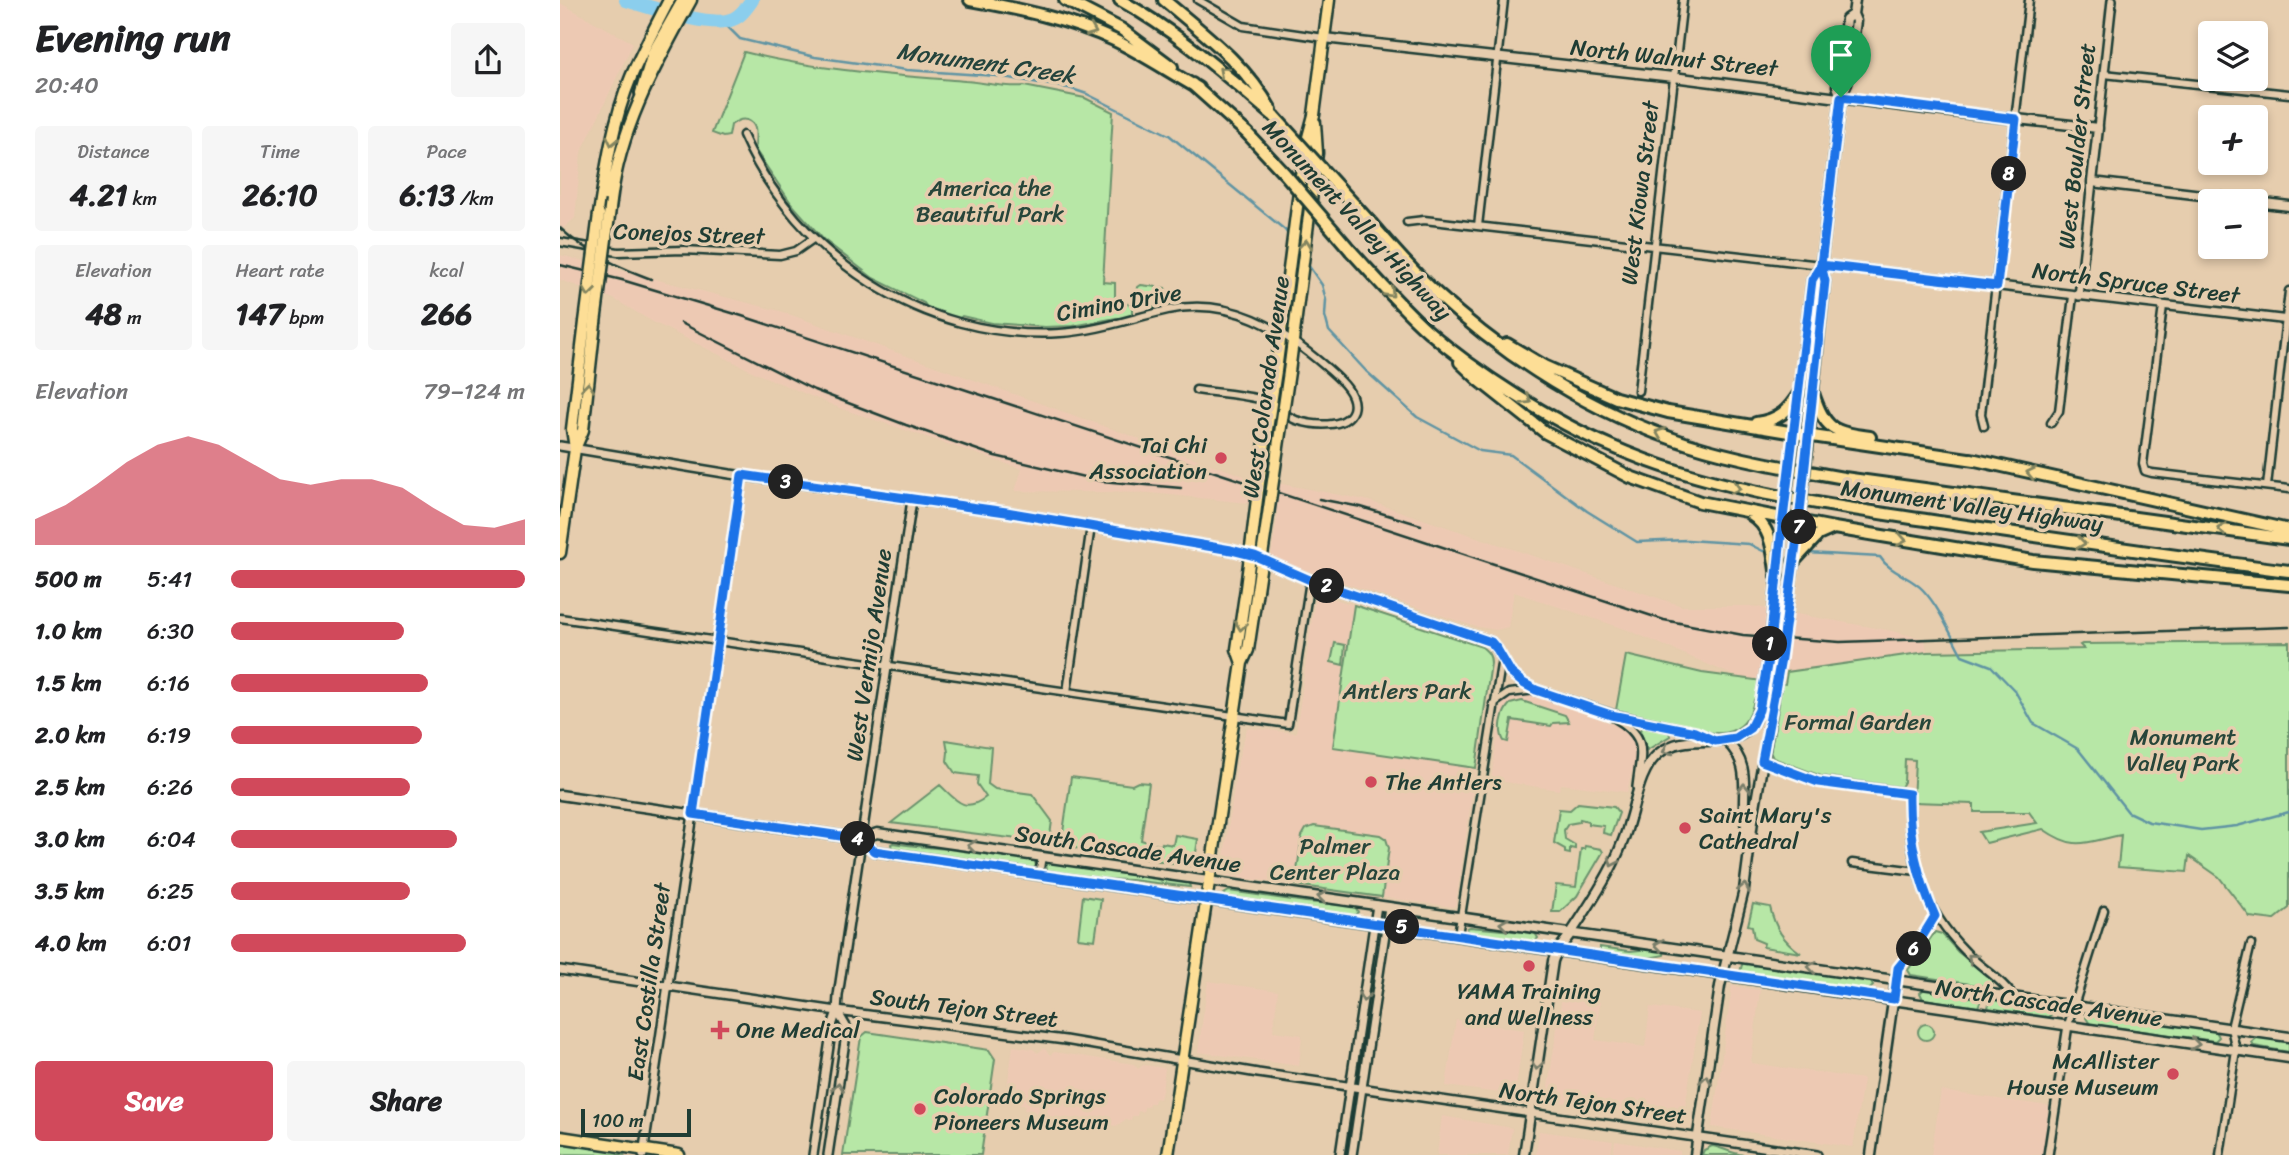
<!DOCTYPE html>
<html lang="en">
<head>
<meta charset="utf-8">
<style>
  :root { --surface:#fff; --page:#f6f6f6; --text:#202124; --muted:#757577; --accent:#d1495b }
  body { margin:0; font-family:Sriracha,sans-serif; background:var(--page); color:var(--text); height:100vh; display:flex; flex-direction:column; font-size:26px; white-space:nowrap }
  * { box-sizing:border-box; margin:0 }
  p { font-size:23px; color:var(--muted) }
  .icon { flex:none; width:38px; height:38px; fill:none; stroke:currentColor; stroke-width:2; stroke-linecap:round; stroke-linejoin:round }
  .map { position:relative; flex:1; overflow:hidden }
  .details { display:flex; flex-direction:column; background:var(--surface); width:560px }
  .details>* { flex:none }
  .buttons { position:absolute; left:1638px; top:21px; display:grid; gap:14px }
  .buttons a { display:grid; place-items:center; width:70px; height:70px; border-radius:7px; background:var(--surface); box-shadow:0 4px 10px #0003; font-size:35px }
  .scale { position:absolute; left:21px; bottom:18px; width:110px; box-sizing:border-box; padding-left:7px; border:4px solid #1f3d34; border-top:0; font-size:19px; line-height:24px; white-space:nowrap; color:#1f3d34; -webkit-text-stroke:5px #e6cdae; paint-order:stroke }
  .pin { position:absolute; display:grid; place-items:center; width:60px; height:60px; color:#fff; margin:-72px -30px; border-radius:50% 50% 50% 0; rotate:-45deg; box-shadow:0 0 7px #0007 }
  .pin .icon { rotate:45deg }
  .km { position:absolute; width:35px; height:35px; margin:-18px; border-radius:50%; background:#222; color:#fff; font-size:19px; line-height:35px; text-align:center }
  .round { display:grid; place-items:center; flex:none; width:74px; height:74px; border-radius:7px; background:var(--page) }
  .headline { display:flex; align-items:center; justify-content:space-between; height:119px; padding:0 35px }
  h1 { font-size:38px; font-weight:700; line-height:52px }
  .figures { display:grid; grid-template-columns:repeat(3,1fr); gap:10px; height:119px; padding:7px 35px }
  .figures div { display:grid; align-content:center; border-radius:7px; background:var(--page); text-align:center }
  .figures b { font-size:30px; font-weight:700 }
  .figures small { font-size:19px; font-weight:400 }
  .figures p { font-size:19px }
  .chart { height:196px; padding:14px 35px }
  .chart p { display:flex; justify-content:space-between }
  .chart svg { width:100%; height:126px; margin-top:7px; fill:var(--accent); opacity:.7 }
  .cta { display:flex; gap:14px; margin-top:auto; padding:14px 35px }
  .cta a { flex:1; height:80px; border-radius:7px; background:var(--accent); color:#fff; font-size:28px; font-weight:700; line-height:80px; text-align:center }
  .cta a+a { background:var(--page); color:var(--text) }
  ul { padding:0 35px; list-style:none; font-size:23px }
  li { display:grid; grid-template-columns:112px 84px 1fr; align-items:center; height:52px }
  li i { height:18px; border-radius:9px; background:var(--accent) }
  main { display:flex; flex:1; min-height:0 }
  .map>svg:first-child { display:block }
</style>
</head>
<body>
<main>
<section class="details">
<div class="headline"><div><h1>Evening run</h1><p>20:40</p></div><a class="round"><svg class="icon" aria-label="share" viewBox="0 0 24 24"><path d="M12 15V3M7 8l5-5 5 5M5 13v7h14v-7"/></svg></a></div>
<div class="figures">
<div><p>Distance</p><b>4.21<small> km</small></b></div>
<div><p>Time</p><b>26:10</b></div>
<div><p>Pace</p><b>6:13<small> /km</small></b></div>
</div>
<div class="figures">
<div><p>Elevation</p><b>48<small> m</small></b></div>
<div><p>Heart rate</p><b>147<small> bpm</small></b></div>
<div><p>kcal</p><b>266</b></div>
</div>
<div class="chart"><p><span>Elevation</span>79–124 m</p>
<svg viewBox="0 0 160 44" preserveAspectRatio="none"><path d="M0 44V35L10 30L20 23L30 15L40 9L50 6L60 9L70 15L80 21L90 23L100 21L110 21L120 24L130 31L140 37L150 38L160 35V44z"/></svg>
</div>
<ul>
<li><b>500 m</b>5:41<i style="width:100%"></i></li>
<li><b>1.0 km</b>6:30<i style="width:59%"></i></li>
<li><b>1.5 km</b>6:16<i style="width:67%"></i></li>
<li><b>2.0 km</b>6:19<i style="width:65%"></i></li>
<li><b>2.5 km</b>6:26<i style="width:61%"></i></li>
<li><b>3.0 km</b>6:04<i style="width:77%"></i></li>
<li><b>3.5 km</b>6:25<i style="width:61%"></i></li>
<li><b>4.0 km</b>6:01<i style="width:80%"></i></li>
</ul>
<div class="cta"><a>Save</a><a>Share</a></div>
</section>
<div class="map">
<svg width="1729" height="1155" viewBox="0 0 1729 1155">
  <rect width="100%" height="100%" fill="#e6cdae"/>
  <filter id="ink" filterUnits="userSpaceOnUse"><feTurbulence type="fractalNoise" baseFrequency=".0143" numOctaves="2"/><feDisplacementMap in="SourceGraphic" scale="14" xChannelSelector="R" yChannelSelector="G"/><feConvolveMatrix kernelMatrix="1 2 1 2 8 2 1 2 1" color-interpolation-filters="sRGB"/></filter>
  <g filter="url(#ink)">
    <path fill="#edc9b3" d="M0,3L73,43L21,153L15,218L0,231Z
      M0,255L220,311L690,478L806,500L1122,606H1191L1327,630L1365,639L1367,652L1227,672L1226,684L1182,679L1068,630L954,592L948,627L936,630L913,626L727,564L711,556L718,513L688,503L591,493L455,491L462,469L282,409L198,374L93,322L54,299L0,280Z
      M762,595L794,605L773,747L916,768L896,904L893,907L822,897L829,848L828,842L742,836L735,885L668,876L662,871L678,760L687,728L736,733L755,597Z
      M968,693L1062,727L1071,735L1076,745V756L1067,792L1001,784L999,790L931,780L942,705L946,699L953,694Z
      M648,981L718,991L713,1031L742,1035L739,1066L638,1052Z
      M1172,986L1200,990L1191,1063L1303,1079L1293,1147L1152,1127Z
      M1002,996L1040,1002L1035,1040L1085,1047L1090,1007L1140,1013L1123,1120L986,1100Z
      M896,1020L964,1030L955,1095L886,1086Z
      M453,1046L473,1049L478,1053L484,1048L490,1055L494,1052L574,1064L578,1069L583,1065L605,1068L602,1091L600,1099L595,1098L594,1103H589L588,1107H584L583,1112L578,1111L577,1116H572L571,1120H565L556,1126L511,1118L510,1121L478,1116L475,1112L464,1110L465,1105H460L461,1099L456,1098V1094L452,1093V1088H447Z
      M1381,1091L1489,1106L1482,1155H1371Z
      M882,1116L952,1128L948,1155H877Z
      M979,1131L1053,1141L1051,1155H976Z
      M1055,1141L1120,1151V1155H1053Z"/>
    <path fill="#b7e7a6" stroke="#6b926d" stroke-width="2" d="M184,52C255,70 331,75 405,81C422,82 447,88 464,86L525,98L553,112L543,282L555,283V301L572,305V315L564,319L556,318L513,326L485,327L432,323L402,316L399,319L368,309L364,303L313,278L263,239L231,203L196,151C193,141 201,125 187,120C181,118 176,121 171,125L169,136L163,137L152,133Z
      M581,285L605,288C609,297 603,303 595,307L585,305L577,295L578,287Z
      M794,605L922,647C928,652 931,655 931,663L916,768L773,747Z
      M1729,642V908L1714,920L1690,917L1659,877L1629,856L1627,872L1558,867L1561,835C1525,842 1516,852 1483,829L1426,843L1419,832L1477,823L1469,812H1414V804L1353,802L1355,760L1345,759L1344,782L1341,787L1261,776L1213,758L1210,752L1219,704L1194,700C1185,746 1147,733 1115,725C1095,720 1076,715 1056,710L1066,655L1142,673L1225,684L1227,672L1367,652L1524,649L1520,645L1522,644Z
      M775,643L785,645L783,665L771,662Z
      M962,701L1005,715L1009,722L993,723L991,726L952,720L948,742L944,741C938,731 941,713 950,704Z
      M1083,726L1109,732L1110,736L1087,750L1080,730Z
      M386,740L431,747L428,784L435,789L472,794L492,821L489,843L331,823L380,785C396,800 404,814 426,797L417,784L418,776L395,773L387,761L388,752Z
      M511,777L572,785L578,782L589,783L581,840L601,846L602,843L613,845L615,835L638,839L634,866L501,846Z
      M1018,803L1054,807L1059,813L1051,835L1043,833L1044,826L1028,824V821L1020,819L1019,822L1008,824L1004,830L1005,839L1015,845V849L1010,848V854L1005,853V849L994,843L999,809L1010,810Z
      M754,826L820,835L826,839L829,848L822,897L735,885L742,836L746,829Z
      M333,843C380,850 428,850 475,861L476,866L473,869L332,849L331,844Z
      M1025,846L1041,849L1043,852L1017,896L1000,912H992L996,885L1016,887L1021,849H1024Z
      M489,862L629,883L630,887L571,880L536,879L487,871L486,864Z
      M669,891L746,902L795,906L798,912L794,916L667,898L664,894Z
      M523,896L541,899L535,940L518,938Z
      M1193,904L1210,907C1215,928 1223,941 1241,953L1203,947L1204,943L1194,939L1192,926L1188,925Z
      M910,927L975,933L978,938L974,943L908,933L907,928Z
      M1375,932L1382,934L1398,952L1433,979L1432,985L1430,987L1351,975L1348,970Z
      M1040,947L1070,951L1091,949L1105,950L1104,955L1089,958L1040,951Z
      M1183,961L1310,980L1313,986L1308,991L1180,972Z
      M1365,988L1422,997L1418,1007L1363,999L1360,993Z
      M1430,998L1490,1007L1493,1013L1488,1017L1428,1008Z
      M1533,1012L1656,1031L1659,1037L1655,1041L1530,1024L1526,1018L1528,1013Z
      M1358 1032a8 8 0 1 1 16 0a8 8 0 1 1-16 0Z
      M307,1032L429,1050L435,1059L421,1155H283L301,1037Z
      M1698,1037L1729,1042V1052L1694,1046L1692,1042Z
      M0,1142L61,1150L64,1155L0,1154Z
      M1152,1146C1163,1148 1171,1153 1183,1155H1142L1144,1150Z"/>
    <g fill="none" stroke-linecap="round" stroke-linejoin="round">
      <path stroke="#6094a3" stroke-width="2.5" d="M163,22L180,39L255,57L347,70L437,76L509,88L527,94L609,135L725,230L729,236
        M746,262L762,285L766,300L765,316L769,331L806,371L857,417L920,451L951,455L1027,511L1077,542L1127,540L1189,544L1203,551H1209
        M1247,553L1320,557C1330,573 1350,576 1363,590C1380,608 1390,634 1402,655L1431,666L1455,691L1473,723L1518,749L1568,812L1589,822L1641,830L1677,826L1729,812"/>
      <path stroke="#8bceed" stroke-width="14" d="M66,0C90,7 152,29 173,19C181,16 187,7 192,0"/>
      <g stroke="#1f3d34" stroke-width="11">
        <path id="minor" d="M638,0L683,26L764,38
          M1544,74L1729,94
          M183,135C237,258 364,341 500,333C538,331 572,318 608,310C670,296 722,329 766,367C777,377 798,393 793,410C786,430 751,425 736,420C723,415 712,402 699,399C678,394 657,393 636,390
          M847,222L864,220L1261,265
          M918,226L944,0
          M0,242L58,252L124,250L220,255L236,251L253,239
          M1603,306L1583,464L1585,471L1592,473L1729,489
          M1078,391L1123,0
          M1491,423L1499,411L1513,296
          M1424,426L1421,414L1469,0
          M1707,486L1729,291
          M0,618L728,724L750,580
          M507,692L531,526
          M933,704L949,693L976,690
          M1202,761L1258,782L1349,794C1347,856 1362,908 1406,952C1421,968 1441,978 1453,996
          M133,814L182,475
          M1292,863L1357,871
          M479,875L482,856
          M898,935L942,658
          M1336,980L1338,968L1359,942L1375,916
          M1508,1025L1544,910
          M1660,1155L1676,1050L1671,1028L1691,944"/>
      </g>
      <g stroke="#1f3d34" stroke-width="12">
        <path id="tertiary" d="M1538,128L1552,0
          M1261,265L1729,320
          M1519,296L1532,182
          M0,446L170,474L446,512L671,550L695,556L750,580L931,642L937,649L951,673L963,683L976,690L1051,714L1134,732L1152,740
          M1054,717C1089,737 1081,751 1077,787
          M0,970L277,1011L505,1040L698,1073L1257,1155
          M83,1155L133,814
          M253,1155L272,1026L277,1011L278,996L352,500
          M268,1155L287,1028L277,1011
          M780,1155L817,905
          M792,1155L829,907
          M1488,1155L1508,1025"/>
      </g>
      <g stroke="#1f3d34" stroke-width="13">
        <path id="secondary" d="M764,38L1113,77L1365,109L1538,128L1532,182L1693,201
          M1281,97L1277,86L1286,19L1293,14
          M1696,202L1729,206
          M1233,447L1252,280L1261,265
          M1248,449L1265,281L1261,265L1281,97L1287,84L1296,21L1293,14L1295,0
          M1234,561L1239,521
          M1166,741C1198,770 1175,803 1189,836
          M0,795L301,839L317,833L1729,1037
          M301,839L314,851L1729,1058
          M964,1155L993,961C997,948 1006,942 1013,930C1027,909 1043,885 1054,862C1060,849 1066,835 1069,822C1076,800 1080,770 1098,754C1135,723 1186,767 1201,701
          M1135,1155L1160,986L1184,890L1194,813L1213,703
          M1311,1155L1336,980"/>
      </g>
      <g stroke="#1f3d34" stroke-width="15">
        <path id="primary" d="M51,201C60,127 96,64 131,0
          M39,214C46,168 53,120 71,77C82,51 96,26 109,0
          M716,371L744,152L754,115L769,0
          M729,372L757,153L755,123
          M15,448L12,429L25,322
          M0,553L15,449L23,430L35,323
          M682,663L677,649L686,588
          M0,1137L119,1155
          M608,1155L682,663L688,650L697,590"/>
      </g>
      <g stroke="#1f3d34" stroke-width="16">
        <path id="motorway" d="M410,0C460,9 508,19 554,40C583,54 611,73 638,88
          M505,0L561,29L612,67
          M560,0C619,33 663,73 714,116
          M604,0C643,33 686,64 711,110
          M632,84L687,133
          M81,93L93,53L123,0
          M810,222C831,246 852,271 875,292C947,359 1034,414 1128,444C1179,460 1232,469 1284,478L1729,539
          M791,251C816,278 840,306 868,331C916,373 992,421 1051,446C1155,492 1267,505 1379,522C1495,539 1612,556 1729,571
          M947,344L984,366L1056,398L1108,412L1259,437L1415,460
          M900,362L919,380L986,433L1070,477L1140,502L1274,528L1473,561L1729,585
          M1253,393C1265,430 1273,432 1310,437
          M1196,423C1219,420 1228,411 1240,392
          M1411,459L1729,530
          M1190,514C1213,528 1213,553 1217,577
          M1234,561L1258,535L1274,528"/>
      </g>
      <use href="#minor" stroke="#e6cdae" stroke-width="6"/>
      <use href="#tertiary" stroke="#e6cdae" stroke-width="7"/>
      <use href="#secondary" stroke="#e6cdae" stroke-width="8"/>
      <use href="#primary" stroke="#fdde96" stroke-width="10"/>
      <use href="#motorway" stroke="#fdde96" stroke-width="10"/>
      <path stroke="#1f3d34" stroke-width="2.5" d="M0,228C25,252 58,267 91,279
        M0,265L62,280L182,316L1104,620L1183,635L1280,642L1729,627
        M121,323L254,390L346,425L435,456L541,481L621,488
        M759,499L801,507L861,525"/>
      <g stroke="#1f3d34" stroke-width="13" stroke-linecap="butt">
        <path id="secondary-bridge" d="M1239,521L1248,449
          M1201,701L1209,654L1222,527L1233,447
          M1213,703L1234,561"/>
      </g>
      <g stroke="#1f3d34" stroke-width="15" stroke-linecap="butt">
        <path id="primary-bridge" d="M25,322L39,214
          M35,323L51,201
          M686,588L700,475L716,371
          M697,590L729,372"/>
      </g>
      <g stroke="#1f3d34" stroke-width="16" stroke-linecap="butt">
        <path id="motorway-bridge" d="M714,116L810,222
          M687,133L725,174L791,251"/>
      </g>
      <use href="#secondary-bridge" stroke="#e6cdae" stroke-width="8"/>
      <use href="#primary-bridge" stroke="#fdde96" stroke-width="10"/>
      <use href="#motorway-bridge" stroke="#fdde96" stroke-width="10"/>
    </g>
    <defs><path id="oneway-chevron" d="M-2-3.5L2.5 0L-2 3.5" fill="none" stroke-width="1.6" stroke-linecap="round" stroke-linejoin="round" transform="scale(1.75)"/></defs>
    <g stroke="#838560">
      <use href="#oneway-chevron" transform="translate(532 31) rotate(22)"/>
      <use href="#oneway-chevron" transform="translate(663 71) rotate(-139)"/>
      <use href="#oneway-chevron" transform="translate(52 141) rotate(103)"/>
      <use href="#oneway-chevron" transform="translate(746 244) rotate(-83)"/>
      <use href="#oneway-chevron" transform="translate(29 292) rotate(97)"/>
      <use href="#oneway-chevron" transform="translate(830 293) rotate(47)"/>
      <use href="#oneway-chevron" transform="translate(28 387) rotate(-83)"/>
      <use href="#oneway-chevron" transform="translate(967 400) rotate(32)"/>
      <use href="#oneway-chevron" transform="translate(1100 433) rotate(-158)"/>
      <use href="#oneway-chevron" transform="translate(1471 473) rotate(-168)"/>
      <use href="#oneway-chevron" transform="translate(1176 488) rotate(14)"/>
      <use href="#oneway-chevron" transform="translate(1662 529) rotate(-171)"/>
      <use href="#oneway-chevron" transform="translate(1342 540) rotate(10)"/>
      <use href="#oneway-chevron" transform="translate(1521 543) rotate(8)"/>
      <use href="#oneway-chevron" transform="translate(681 626) rotate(98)"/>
    </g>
    <g stroke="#797e6b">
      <use href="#oneway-chevron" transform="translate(1107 750) rotate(153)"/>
      <use href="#oneway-chevron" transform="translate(1184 788) rotate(-90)"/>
      <use href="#oneway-chevron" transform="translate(412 846) rotate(-172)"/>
      <use href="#oneway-chevron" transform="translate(1053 862) rotate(116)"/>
      <use href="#oneway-chevron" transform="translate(1184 888) rotate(-79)"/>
      <use href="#oneway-chevron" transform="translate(762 897) rotate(-172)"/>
      <use href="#oneway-chevron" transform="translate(944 924) rotate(-172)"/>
      <use href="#oneway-chevron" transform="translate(1099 945) rotate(-172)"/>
      <use href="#oneway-chevron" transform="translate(1412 958) rotate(-138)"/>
      <use href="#oneway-chevron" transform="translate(1252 967) rotate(-172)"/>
      <use href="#oneway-chevron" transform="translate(804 997) rotate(99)"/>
      <use href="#oneway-chevron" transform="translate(1635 1044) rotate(8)"/>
      <use href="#oneway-chevron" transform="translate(977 1065) rotate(99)"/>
      <use href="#oneway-chevron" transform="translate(1146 1080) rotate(-82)"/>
      <use href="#oneway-chevron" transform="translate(278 1087) rotate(-82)"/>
    </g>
  </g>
  <g fill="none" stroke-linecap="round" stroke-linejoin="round" filter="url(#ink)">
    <g stroke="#fff" stroke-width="14">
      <path id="route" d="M1281,97L1261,265L1252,280L1222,527L1209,654L1199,710L1190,728L1175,738L1155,741L1135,732L1051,715L976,690L963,683L951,673L937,649L931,642L750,580L695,556L671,550L446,512L182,475L133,814L301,839L314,851L1334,999L1338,968L1359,942L1375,916C1357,876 1348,838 1349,794L1258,782L1202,761L1221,658L1238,530L1265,281L1261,265L1437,286L1456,119L1281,97"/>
    </g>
    <use href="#route" stroke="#1a73e8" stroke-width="9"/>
  </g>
  <g fill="#d1495b" stroke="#e6cdae" stroke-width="2.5">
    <circle cx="661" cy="458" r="7"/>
    <circle cx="811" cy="782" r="7"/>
    <circle cx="1125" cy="828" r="7"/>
    <circle cx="969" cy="966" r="7"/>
    <path d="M156.5 1019.5h7v7h7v7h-7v7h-7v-7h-7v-7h7z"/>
    <circle cx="1613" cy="1074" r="7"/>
    <circle cx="360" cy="1109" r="7"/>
  </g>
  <g text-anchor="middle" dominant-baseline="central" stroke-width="7" stroke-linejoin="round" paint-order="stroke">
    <g font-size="23" fill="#1f3d34" stroke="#e6cdae">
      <text transform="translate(1114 58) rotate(6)">North Walnut Street</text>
      <text transform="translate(1517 146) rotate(-84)">West Boulder Street</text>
      <text transform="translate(1080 193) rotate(-83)">West Kiowa Street</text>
      <text transform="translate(797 220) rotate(47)">Monument Valley Highway</text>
      <text transform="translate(129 234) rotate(2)">Conejos Street</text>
      <text transform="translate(1576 283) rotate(7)">North Spruce Street</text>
      <text transform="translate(559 303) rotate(-10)">Cimino Drive</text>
      <text transform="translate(706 387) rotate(-82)">West Colorado Avenue</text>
      <text transform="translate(1412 506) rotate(8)">Monument Valley Highway</text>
      <text transform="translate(309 655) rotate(-82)">West Vermijo Avenue</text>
      <text transform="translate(568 849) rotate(8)">South Cascade Avenue</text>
      <text transform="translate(89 982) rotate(-82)">East Costilla Street</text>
      <text transform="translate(1489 1003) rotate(8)">North Cascade Avenue</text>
      <text transform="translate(404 1008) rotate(7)">South Tejon Street</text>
      <text transform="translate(1033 1103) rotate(8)">North Tejon Street</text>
    </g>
    <g font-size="23" fill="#27463a" stroke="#e6cdae">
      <text x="430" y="188">America the<tspan x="430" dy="26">Beautiful Park</tspan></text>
      <text x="847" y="691">Antlers Park</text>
      <text x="1298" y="722">Formal Garden</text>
      <text x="1623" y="737">Monument<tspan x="1623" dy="26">Valley Park</tspan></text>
      <text x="775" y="846">Palmer<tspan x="775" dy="26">Center Plaza</tspan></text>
    </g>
    <g font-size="23" fill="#1f3d34" stroke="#e6cdae" text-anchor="start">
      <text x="647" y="445" text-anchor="end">Tai Chi<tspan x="647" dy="26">Association</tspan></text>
      <text x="825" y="782">The Antlers</text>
      <text x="1139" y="815">Saint Mary's<tspan x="1139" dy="26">Cathedral</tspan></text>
      <text x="969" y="991" text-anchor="middle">YAMA Training<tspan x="969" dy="26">and Wellness</tspan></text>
      <text x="176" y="1030">One Medical</text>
      <text x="1599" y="1061" text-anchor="end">McAllister<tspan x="1599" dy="26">House Museum</tspan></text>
      <text x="374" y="1096">Colorado Springs<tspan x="374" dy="26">Pioneers Museum</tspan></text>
    </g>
    <g font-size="24" font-style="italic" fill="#24443d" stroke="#e6cdae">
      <text transform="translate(426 63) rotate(8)">Monument Creek</text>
    </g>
  </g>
</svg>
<div class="buttons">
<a><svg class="icon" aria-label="layers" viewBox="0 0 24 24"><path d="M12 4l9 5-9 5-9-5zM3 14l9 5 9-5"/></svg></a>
<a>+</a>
<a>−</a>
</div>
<div class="scale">100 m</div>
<div class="pin" style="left:1281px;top:97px;background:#1e9e55"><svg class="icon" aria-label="arrive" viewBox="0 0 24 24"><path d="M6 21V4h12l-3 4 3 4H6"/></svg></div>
<b class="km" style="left:1210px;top:644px">1</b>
<b class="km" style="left:767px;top:586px">2</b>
<b class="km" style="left:226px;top:482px">3</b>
<b class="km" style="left:298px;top:839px">4</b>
<b class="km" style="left:842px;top:927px">5</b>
<b class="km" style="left:1354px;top:949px">6</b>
<b class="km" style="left:1239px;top:527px">7</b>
<b class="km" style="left:1449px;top:174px">8</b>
</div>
</main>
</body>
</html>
